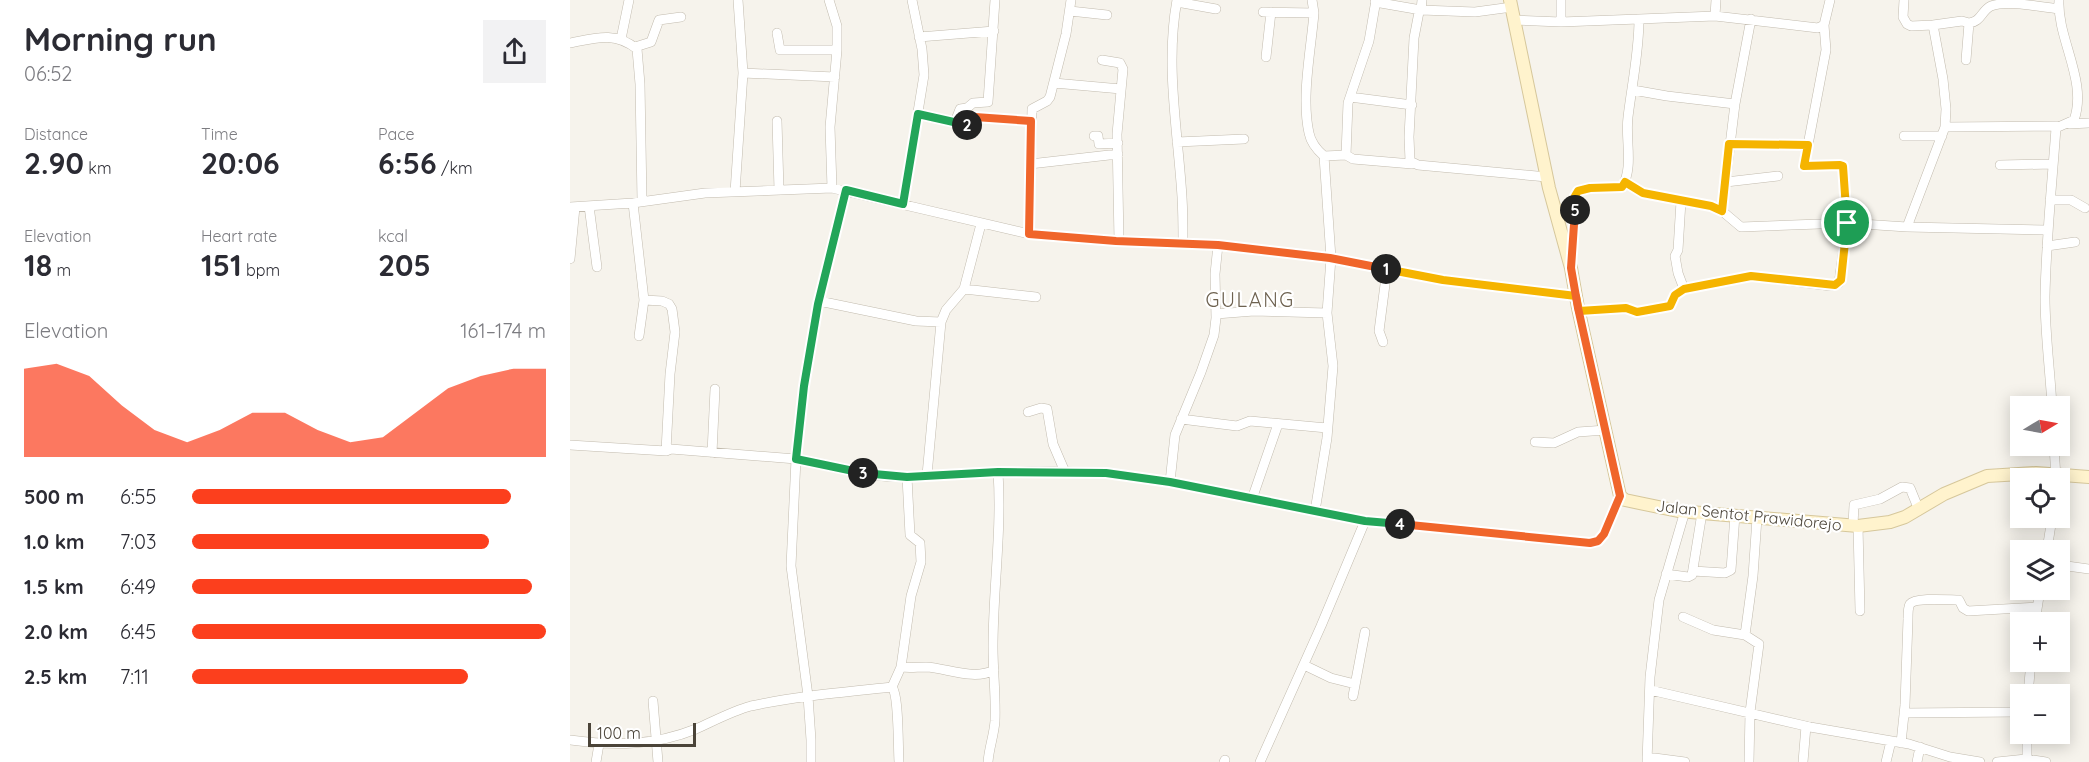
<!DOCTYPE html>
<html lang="en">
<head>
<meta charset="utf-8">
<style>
  :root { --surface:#fff; --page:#f2f2f3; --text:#2b2b33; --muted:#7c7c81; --accent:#fc3f1d }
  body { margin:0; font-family:Quicksand,sans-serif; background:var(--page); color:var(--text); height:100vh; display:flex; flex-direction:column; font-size:22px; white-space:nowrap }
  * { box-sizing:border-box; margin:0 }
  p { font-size:20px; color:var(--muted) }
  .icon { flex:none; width:33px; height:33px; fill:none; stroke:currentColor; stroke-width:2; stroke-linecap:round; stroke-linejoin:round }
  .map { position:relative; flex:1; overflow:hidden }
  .details { display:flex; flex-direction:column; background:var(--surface); width:570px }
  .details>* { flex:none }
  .needle { width:39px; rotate:80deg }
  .tools { position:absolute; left:1440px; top:396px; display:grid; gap:12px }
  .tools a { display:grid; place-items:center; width:60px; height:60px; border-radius:0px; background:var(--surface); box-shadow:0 3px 15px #0003; font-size:30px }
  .scale { position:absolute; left:18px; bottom:15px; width:108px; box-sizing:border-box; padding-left:6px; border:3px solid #4b4439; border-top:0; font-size:16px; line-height:21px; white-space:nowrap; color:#4b4439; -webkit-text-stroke:4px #fff; paint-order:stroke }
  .pin { position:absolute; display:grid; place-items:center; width:51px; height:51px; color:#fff; margin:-26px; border:3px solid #fff; border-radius:50%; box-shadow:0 2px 6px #0007 }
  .km { position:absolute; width:30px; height:30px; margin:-15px; border-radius:50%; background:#222; color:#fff; font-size:16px; line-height:30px; text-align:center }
  .round { display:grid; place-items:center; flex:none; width:63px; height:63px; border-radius:0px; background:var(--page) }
  .summary { display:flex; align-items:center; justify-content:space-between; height:102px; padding:0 24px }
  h1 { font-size:33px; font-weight:800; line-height:45px }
  .stats { display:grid; grid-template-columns:repeat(3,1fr); gap:9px; height:102px; padding:6px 24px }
  .stats div { display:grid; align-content:center }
  .stats b { font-size:30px; font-weight:800 }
  .stats small { font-size:16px; font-weight:400 }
  .stats p { font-size:16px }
  .chart { height:168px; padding:12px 24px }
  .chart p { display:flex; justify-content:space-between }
  .chart svg { width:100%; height:108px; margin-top:6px; fill:var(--accent); opacity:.7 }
  ul { padding:0 24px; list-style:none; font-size:20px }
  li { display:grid; grid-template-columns:96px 72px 1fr; align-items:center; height:45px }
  li i { height:15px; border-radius:8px; background:var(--accent) }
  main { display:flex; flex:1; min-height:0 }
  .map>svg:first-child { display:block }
</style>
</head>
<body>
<main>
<section class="details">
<div class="summary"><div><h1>Morning run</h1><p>06:52</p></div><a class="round"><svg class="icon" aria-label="share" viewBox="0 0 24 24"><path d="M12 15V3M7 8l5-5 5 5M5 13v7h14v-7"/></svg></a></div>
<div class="stats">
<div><p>Distance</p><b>2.90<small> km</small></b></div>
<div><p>Time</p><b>20:06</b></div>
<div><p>Pace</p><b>6:56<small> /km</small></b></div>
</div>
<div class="stats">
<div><p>Elevation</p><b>18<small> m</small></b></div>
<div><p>Heart rate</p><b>151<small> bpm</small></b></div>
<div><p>kcal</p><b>205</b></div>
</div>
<div class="chart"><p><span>Elevation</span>161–174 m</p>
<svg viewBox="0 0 160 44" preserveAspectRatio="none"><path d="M0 44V8L10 6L20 11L30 23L40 33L50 38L60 33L70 26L80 26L90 33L100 38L110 36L120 26L130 16L140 11L150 8L160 8V44z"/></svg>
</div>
<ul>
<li><b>500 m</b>6:55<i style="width:90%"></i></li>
<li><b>1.0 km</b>7:03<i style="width:84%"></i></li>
<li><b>1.5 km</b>6:49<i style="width:96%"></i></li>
<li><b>2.0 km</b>6:45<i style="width:100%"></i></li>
<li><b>2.5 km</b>7:11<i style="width:78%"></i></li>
</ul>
</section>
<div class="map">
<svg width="1519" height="762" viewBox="0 0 1519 762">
  <rect width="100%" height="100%" fill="#f6f3ec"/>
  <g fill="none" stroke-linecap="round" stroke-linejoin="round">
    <g stroke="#c2bbae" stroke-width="10">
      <path id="minor" d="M259,0L267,26V50L260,127L262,188
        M607,0C595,65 608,132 612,197C613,213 613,228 613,243
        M742,0L744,13C741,50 731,97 739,133C741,143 747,150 754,156
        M991,0V22
        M607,2L646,9
        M805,2L851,10L852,0
        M942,7L905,12L851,10L849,12L844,38L839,137L840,161L848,165L977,177
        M500,11L537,15
        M693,12L744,13
        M1145,16L1146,0
        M945,20L991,22L1069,19
        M1399,23C1411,22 1411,11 1421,6C1438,0 1471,7 1489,9
        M1363,25L1392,21L1399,23L1396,60
        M207,33L210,50H267
        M349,37L424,31
        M51,39L59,0
        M0,43C25,38 45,31 67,49L70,84L72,201
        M65,47L81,42L89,20L111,17
        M696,57L701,12
        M532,60L550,63L553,69L547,134L549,241
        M173,73L265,77
        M484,83L551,89
        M1063,90L1097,96L1165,104
        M780,97L842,105
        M348,114L385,122L390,109L397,108L403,103L418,102L425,0
        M207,121L209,190
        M385,122L400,125L405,117L461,121
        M1499,124L1519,123
        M1375,127L1487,126
        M524,136H528L529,144L548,143
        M1334,136H1372
        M607,142L674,139
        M1159,144L1238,145
        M776,155L783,159L842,164
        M460,164L548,154
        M1430,165L1483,164
        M1055,182L1073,193L1141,206L1152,211L1171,227L1277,223L1337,227L1375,127L1376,109L1373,79L1363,25L1341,26L1337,24L1333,17L1334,0
        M1156,182L1208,176
        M165,192L173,73L168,0
        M1480,200H1501L1515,208
        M1111,201L1108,250L1105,256L1108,273L1114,289
        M63,203L74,300L92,301L99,304L102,309L105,332L100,374L96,451L101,449L226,459L234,386L248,304L276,190
        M333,204L354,75L352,49L342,0
        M19,206L27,267
        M0,207L63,203L135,193L262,188L459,234L546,241L648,245L761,258L873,280L1006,296
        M1152,211L1165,104L1181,19
        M1337,227L1477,230
        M459,234L462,109L477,101L480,97L496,34L501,0
        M1477,246L1505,242
        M0,259L5,207
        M1002,261L1005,196L1008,191L1020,188L1052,187C1064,167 1055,139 1058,117C1062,84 1069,52 1069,19L1145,16L1248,28L1254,25L1260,0
        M394,289L466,297
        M249,301L346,321L371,322
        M1009,311L1056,308L1067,312L1100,306L1105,295L1114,289L1181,276L1261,286L1269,283L1277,223L1273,167L1270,165L1234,166L1256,50L1254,25
        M646,314L684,311L757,313
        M69,336L74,300
        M813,342L809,331L817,269
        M1482,406C1480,370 1475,333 1475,297C1476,240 1482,184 1486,128L1504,120C1518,81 1487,39 1489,0
        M458,412L471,408L477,409L483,444L495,472
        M611,419L667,426L680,421L757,428
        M965,442L984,443L1008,432L1036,430
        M0,445L96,451
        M1484,446L1486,478
        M142,453L145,389
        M357,475L371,322L376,310L394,289L411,224
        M600,482L605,435L631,372L644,335L646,318L645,274L648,245
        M682,499L708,424
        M745,511L757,438L763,366L757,313L761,258L754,156L776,155L778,103L799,41L806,0
        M1283,525L1284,505L1310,499L1332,487L1340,488L1349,510
        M1288,526L1290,611
        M1477,550L1482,518
        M1490,565L1519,569
        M1123,571L1155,573L1161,570L1165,515
        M1096,574L1118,577L1122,575L1132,513
        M1113,617L1143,630L1175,635
        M1465,622L1470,590
        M734,665L761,678L785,684
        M331,667C340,668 347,667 356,667C377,668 404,681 424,670
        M322,687C329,695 328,748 329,762
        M1080,690L1240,727L1339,744L1380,757L1410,762
        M1458,694L1461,662
        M783,696L795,632
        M83,701L88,762
        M1334,713L1450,712
        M1457,734V762
        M0,740C44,746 84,746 126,729C144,721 162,711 181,706C227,696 275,692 322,687L331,667L341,596L351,562L350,543L340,535L337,477
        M1331,743L1335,705L1338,619C1338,615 1338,607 1340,604C1345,597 1380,600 1389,600L1393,608L1398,611L1467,607
        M1077,757L1115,762
        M26,762L29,744
        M241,762V740L238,696L221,566L226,459L301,475L323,477L469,471L536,473L600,482L795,521L1020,543L1028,541L1034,534L1050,496
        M418,762C419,748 424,735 425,721C426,696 423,672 423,647C423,589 432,531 428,472
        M654,762L655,760
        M690,762L751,626L795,521
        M1077,762L1080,677L1089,600L1115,511
        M1179,762L1180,712L1189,644L1175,635L1183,576L1187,518
        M1233,762L1236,726
        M1316,762L1321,741
        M1347,762L1350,747
        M1427,762L1456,759L1476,762"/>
    </g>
    <g stroke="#d6c79b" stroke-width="14">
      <path id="secondary" d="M940,0L979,188L1001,268L1008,308L1050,496L1055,500L1108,511L1288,526L1320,522L1335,517L1374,494L1417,476L1466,473L1519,477"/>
    </g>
    <use href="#minor" stroke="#fff" stroke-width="9"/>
    <use href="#secondary" stroke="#fff3cd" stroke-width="12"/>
  </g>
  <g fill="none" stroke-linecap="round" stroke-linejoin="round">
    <g stroke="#fff" stroke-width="12">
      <path id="split-1" d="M816,269L873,280L1006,296L1009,311L1056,308L1067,312L1100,306L1105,295L1114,289L1181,276L1265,285L1271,280L1277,223"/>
    </g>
    <g stroke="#fff" stroke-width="12">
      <path id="split-2" d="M397,125H401L405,117L461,121L459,234L546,241L648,245L760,258L816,269"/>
    </g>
    <g stroke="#fff" stroke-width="12">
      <path id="split-3" d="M293,473L226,459L234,386L248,304L276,190L333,204L348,114L397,125"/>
    </g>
    <g stroke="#fff" stroke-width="12">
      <path id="split-4" d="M293,473L337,477L428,472L536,473L600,482L795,521L830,524"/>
    </g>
    <g stroke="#fff" stroke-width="12">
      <path id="split-5" d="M830,524L1020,543L1028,541L1034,534L1050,496L1008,308L1001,268L1005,210"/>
    </g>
    <g stroke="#fff" stroke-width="12">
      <path id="split-6" d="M1005,210V196L1008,191L1020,188L1052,187L1055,182L1073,193L1141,206L1152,211L1159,144L1238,145L1234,166L1270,165L1273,166L1277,223"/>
    </g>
    <use href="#split-1" stroke="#f5b400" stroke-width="8"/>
    <use href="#split-2" stroke="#f0652b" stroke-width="8"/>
    <use href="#split-3" stroke="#22a559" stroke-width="8"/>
    <use href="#split-4" stroke="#22a559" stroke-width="8"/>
    <use href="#split-5" stroke="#f0652b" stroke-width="8"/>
    <use href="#split-6" stroke="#f5b400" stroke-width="8"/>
  </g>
  <g text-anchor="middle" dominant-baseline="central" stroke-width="4.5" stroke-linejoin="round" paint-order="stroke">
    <g font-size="16" fill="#4b4439" stroke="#fff">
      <text transform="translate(1179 515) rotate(6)">Jalan Sentot Prawidorejo</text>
    </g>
    <g font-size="20" letter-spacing="1.5" fill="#6e6250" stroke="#fff">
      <text x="680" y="299">GULANG</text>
    </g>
  </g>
</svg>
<div class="tools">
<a><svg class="needle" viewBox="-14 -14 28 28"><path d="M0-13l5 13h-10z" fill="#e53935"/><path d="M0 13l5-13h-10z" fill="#7c7c81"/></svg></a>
<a><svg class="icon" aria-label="locate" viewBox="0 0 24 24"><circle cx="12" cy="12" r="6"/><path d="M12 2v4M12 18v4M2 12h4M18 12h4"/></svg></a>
<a><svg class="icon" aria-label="layers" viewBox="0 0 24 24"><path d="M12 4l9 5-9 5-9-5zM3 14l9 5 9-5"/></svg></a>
<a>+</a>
<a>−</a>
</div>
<div class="scale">100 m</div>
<div class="pin" style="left:1277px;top:223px;background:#1e9e55"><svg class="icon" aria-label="arrive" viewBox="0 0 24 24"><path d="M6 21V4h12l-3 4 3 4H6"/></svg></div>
<b class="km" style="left:816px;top:269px">1</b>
<b class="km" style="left:397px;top:125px">2</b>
<b class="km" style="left:293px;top:473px">3</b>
<b class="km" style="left:830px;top:524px">4</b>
<b class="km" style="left:1005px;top:210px">5</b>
</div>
</main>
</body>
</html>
